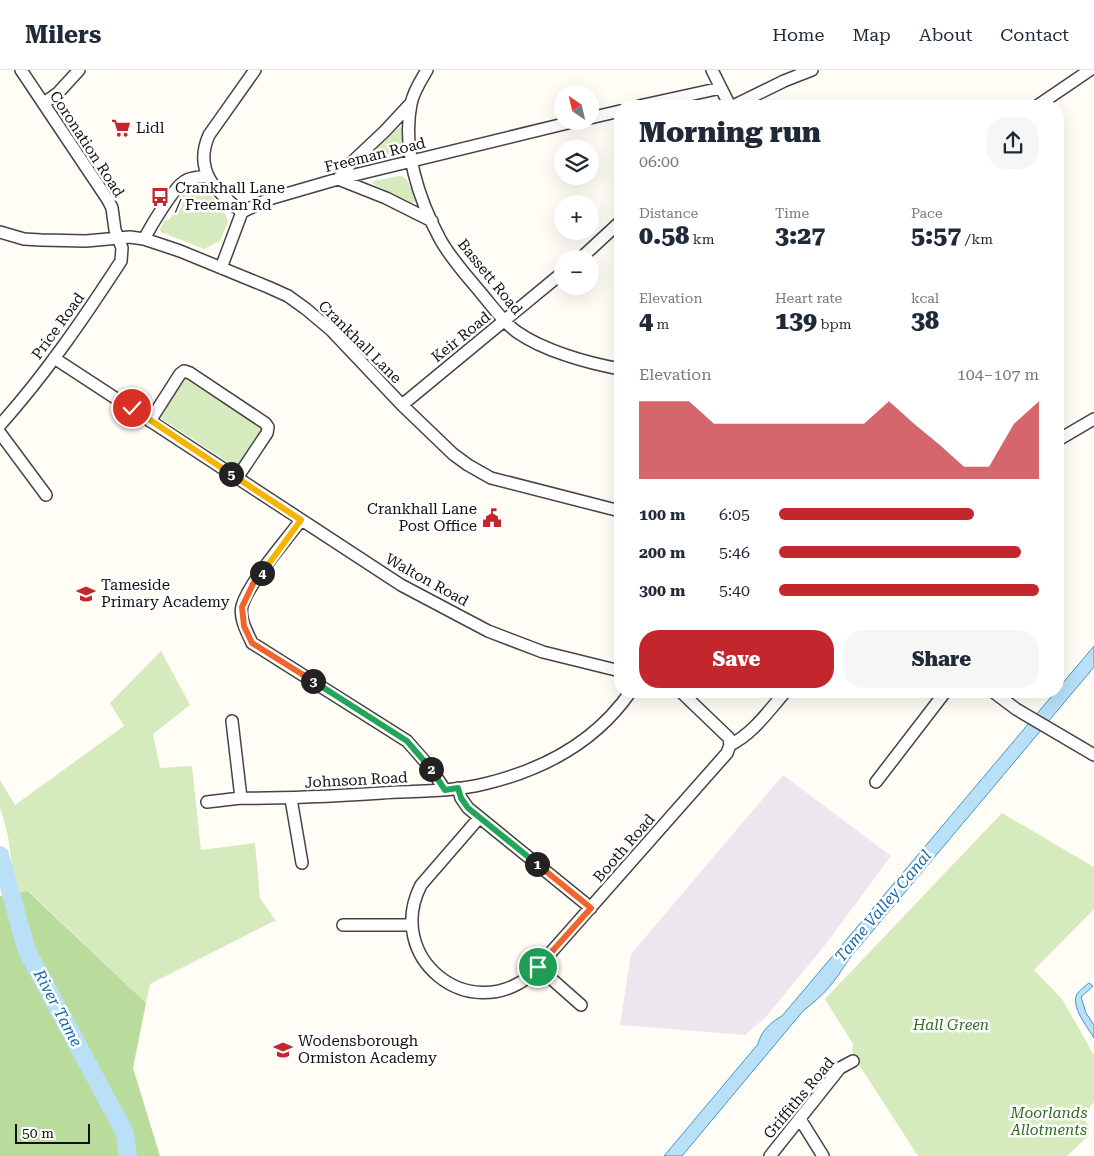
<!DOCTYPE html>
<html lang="en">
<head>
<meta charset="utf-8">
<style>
  :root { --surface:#fff; --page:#f6f6f7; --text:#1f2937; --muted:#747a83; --line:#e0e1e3; --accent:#c4262e }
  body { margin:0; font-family:"Roboto Serif",serif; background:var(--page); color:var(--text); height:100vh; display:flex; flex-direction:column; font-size:19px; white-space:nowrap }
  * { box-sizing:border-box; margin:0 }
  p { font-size:16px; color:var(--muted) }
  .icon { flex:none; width:28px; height:28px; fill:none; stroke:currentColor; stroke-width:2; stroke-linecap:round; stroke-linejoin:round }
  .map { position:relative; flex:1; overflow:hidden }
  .details { position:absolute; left:614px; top:30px; width:450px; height:598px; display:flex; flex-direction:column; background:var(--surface); border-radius:20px; box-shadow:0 5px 20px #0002 }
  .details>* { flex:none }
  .needle { width:32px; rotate:326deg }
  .fabs { position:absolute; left:554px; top:15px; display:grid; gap:10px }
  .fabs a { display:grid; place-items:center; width:45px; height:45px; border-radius:50%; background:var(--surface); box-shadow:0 5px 20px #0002; font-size:25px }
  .scale { position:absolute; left:15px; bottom:12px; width:75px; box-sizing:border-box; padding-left:5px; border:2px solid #111; border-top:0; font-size:14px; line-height:18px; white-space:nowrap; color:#111; -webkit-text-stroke:4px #fff; paint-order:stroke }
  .pin { position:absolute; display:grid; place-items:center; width:42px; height:42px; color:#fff; margin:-21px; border:2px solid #fff; border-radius:50%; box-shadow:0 1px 5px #0007 }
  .km { position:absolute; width:25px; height:25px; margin:-12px; border-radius:50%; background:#222; color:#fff; font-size:14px; line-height:25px; text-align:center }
  .round { display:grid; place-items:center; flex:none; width:52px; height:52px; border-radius:20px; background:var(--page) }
  .head { display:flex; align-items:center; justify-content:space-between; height:85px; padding:0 25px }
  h1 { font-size:28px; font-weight:800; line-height:38px }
  .figures { display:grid; grid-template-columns:repeat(3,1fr); gap:8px; height:85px; padding:5px 25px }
  .figures div { display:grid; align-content:center }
  .figures b { font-size:25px; font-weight:800 }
  .figures small { font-size:14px; font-weight:400 }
  .figures p { font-size:14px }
  .chart { height:140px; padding:10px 25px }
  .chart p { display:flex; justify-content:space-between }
  .chart svg { width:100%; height:90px; margin-top:5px; fill:var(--accent); opacity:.7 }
  .cta { display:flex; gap:10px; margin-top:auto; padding:10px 25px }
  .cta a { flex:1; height:58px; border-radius:20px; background:var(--accent); color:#fff; font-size:20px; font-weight:800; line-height:58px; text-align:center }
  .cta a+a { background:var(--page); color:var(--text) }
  ul { padding:0 25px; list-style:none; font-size:16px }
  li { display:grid; grid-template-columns:80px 60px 1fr; align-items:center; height:38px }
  li i { height:12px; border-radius:6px; background:var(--accent) }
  header { display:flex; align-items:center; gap:30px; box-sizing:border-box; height:70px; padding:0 25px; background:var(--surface); border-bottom:1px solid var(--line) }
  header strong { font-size:24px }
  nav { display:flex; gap:28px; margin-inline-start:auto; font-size:18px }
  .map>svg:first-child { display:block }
</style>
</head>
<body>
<header>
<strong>Milers</strong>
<nav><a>Home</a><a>Map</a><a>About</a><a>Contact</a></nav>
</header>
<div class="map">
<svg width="1094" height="1086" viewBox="0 0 1094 1086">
  <rect width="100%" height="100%" fill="#fffdf5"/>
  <path fill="#eee6ef" d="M783,705L891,786L825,875L766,947L745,965L620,955L631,884Z"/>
  <path fill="#d5ebbd" d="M401,56L404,75L401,81L368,90L367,88Z
    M400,106C410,108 412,122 415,131L413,133L373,114V111Z
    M197,117C212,124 224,137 228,152L220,171L204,179L161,162L160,159L165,150H169L174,143L172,141C179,131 184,118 197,117Z
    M185,305L265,358L238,397L234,396L162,349L159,345Z
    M161,581L190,635L153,664L160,698L192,696L201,780L255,773L260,828L276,851L272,852L150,914L146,933L29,821L16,823L8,766L0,737V710L15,735L124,656L110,633Z
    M1002,743L1094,797V839L1034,900L1062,929L1094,985V1031L1084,1048L1089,1056V1065L1067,1086H918L856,990L852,981L853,974L825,929Z"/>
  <path fill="#b9dc9c" d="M28,821L146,933L133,998L160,1086H0V826Z"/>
  <path fill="#b9e0f7" stroke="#3f96cf" d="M1094,576V597L849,889C833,914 826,923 803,941L682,1086H664L758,974C761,961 771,952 782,946Z
    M1089,913L1093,916L1081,927L1086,943L1094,955V968C1088,958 1070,936 1077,924C1080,920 1085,916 1089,913Z"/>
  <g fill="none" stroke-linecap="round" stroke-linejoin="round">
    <path stroke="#b9e0f7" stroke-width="18" d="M0,785L27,881L125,1063L128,1086"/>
    <g stroke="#444" stroke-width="14">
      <path id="minor" d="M427,0C421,10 413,22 411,34C402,79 419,130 440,169C451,189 467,206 481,223C492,236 503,252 517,262C544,281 588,293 620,299
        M712,0L730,36
        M44,33L58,23L79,0
        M411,33L385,61L352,92L338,109L386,128L432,151
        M639,36L721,18
        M733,36L784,11L812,0
        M1037,36L1090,0
        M590,48L620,41
        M242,142C216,121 193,101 209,65L255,0
        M0,162L24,169L41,170L86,171L130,167L144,169L180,181L268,217L288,226L306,239L331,260L402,335L453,384L468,395L491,408L620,441
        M144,169C151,156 173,118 185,111C191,107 201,107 208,106
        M580,189L620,152
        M221,198L242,142L269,129L338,109L576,51
        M54,288L401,515L488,561L543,582L620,601
        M402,335L562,203
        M150,351L180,304L184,301L190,303L265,353L268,357L267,363L237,408
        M0,355C45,305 84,248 121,191L122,178L115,160L112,138L108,130L21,0
        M0,363L46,425
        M1058,370L1094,349
        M301,450C285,472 249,512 242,536C239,548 247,562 252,573L407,671L429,696L445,720
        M992,621L1016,639L1094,685
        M232,651L241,728C288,729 335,726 382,723C415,721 451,722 484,714C543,700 596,672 631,621
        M730,675C754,663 769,640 786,621
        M876,712L946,621
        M458,718L461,728L468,738L591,838
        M291,729L302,793
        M207,732L241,728
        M479,748L421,815C384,887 468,956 531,905L727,683L730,675L729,668L680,621
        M343,855H412
        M538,897L581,935
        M800,1049L823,1086
        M770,1086L840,998L853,991"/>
    </g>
    <use href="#minor" stroke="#fff" stroke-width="11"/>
  </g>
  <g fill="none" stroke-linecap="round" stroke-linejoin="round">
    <g stroke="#fff" stroke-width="10">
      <path id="split-1" d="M537,794L591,838L538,897"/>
    </g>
    <g stroke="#fff" stroke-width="10">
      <path id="split-2" d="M431,699L445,720L458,718L461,728L468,738L537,794"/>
    </g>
    <g stroke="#fff" stroke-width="10">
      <path id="split-3" d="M313,611L407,671L431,699"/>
    </g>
    <g stroke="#fff" stroke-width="10">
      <path id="split-4" d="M262,503L253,514L242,537L244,556L252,573L313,611"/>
    </g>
    <g stroke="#fff" stroke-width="10">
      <path id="split-5" d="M231,404L301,450L262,503"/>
    </g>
    <g stroke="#fff" stroke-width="10">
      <path id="split-6" d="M132,338L231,404"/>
    </g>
    <use href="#split-1" stroke="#f0652b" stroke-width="6"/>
    <use href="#split-2" stroke="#22a559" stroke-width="6"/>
    <use href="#split-3" stroke="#22a559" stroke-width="6"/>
    <use href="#split-4" stroke="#f0652b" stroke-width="6"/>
    <use href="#split-5" stroke="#f5b400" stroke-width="6"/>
    <use href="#split-6" stroke="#f5b400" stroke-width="6"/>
  </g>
  <defs>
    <g id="supermarket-bare" transform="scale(1.5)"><path d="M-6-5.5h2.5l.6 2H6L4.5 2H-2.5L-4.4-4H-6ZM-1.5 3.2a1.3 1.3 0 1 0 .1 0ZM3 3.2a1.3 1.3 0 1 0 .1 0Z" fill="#c4262e" stroke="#fff" stroke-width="2.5" paint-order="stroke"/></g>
    <g id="bus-bare" transform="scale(1.5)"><path d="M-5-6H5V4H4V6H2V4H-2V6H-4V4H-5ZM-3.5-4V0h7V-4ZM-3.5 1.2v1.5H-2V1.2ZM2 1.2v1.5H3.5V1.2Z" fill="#c4262e" stroke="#fff" stroke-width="2.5" paint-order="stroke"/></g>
    <g id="civic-bare" transform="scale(1.5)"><path d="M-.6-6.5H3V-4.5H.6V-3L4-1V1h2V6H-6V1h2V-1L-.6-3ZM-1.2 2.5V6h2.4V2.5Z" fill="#c4262e" stroke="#fff" stroke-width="2.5" paint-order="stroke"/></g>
    <g id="school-bare" transform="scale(1.5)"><path d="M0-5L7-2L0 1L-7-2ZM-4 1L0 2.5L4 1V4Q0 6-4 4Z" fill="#c4262e" stroke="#fff" stroke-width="2.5" paint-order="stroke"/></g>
  </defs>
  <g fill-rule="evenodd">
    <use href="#supermarket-bare" x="121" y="58"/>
    <use href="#bus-bare" x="160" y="127"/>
    <use href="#civic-bare" x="492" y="448"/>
    <use href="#school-bare" x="86" y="524"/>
    <use href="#school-bare" x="283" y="980"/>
  </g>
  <g text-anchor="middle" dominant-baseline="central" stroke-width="5" stroke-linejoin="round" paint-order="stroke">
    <g font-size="15" fill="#111" stroke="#fff" text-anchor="start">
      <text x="136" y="58">Lidl</text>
      <text x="175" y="118">Crankhall Lane<tspan x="175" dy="17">/ Freeman Rd</tspan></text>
      <text x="477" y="439" text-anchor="end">Crankhall Lane<tspan x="477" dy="17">Post Office</tspan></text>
      <text x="101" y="515">Tameside<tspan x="101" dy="17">Primary Academy</tspan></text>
      <text x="298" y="971">Wodensborough<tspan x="298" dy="17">Ormiston Academy</tspan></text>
    </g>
    <g font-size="15" fill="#111" stroke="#fff">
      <text transform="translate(87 74) rotate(57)">Coronation Road</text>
      <text transform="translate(375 85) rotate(-14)">Freeman Road</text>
      <text transform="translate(490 207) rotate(51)">Bassett Road</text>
      <text transform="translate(58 256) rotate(-54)">Price Road</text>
      <text transform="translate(461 267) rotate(-39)">Keir Road</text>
      <text transform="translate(360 272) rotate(45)">Crankhall Lane</text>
      <text transform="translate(427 510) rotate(29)">Walton Road</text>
      <text transform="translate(356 710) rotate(-3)">Johnson Road</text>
      <text transform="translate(624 778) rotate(-49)">Booth Road</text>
      <text transform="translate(799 1028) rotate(-50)">Griffiths Road</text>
    </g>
    <g font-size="15" font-style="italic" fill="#2f6b1f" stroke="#fff">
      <text x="951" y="955">Hall Green</text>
      <text x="1049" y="1043">Moorlands<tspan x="1049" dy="17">Allotments</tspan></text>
    </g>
    <g font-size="16" font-style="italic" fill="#1768a6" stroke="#fff">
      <text transform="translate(883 836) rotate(-50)">Tame Valley Canal</text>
      <text transform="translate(58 938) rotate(62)">River Tame</text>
    </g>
  </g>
</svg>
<div class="fabs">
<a><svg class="needle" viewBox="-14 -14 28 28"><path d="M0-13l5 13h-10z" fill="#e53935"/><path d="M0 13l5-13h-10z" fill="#747a83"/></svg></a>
<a><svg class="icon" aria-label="layers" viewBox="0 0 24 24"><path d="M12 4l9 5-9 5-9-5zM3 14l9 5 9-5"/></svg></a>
<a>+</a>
<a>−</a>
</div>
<div class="scale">50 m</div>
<div class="pin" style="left:538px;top:897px;background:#1e9e55"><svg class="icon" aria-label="arrive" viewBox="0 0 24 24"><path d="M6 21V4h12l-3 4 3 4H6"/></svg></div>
<div class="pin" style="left:132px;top:338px;background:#d93025"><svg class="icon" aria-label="check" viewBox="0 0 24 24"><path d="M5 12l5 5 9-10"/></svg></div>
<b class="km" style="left:537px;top:794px">1</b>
<b class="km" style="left:431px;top:699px">2</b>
<b class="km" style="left:313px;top:611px">3</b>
<b class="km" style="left:262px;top:503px">4</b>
<b class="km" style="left:231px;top:404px">5</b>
<section class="details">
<div class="head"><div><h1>Morning run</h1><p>06:00</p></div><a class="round"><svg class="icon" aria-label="share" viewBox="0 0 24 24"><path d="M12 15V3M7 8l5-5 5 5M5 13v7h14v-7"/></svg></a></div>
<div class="figures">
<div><p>Distance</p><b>0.58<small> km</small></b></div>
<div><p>Time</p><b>3:27</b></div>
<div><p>Pace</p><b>5:57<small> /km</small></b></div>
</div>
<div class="figures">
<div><p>Elevation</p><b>4<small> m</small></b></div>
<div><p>Heart rate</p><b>139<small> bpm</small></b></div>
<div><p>kcal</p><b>38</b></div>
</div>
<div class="chart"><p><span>Elevation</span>104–107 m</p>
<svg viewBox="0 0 160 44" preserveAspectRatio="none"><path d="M0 44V6L10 6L20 6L30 17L40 17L50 17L60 17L70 17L80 17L90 17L100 6L110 17L120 27L130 38L140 38L150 17L160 6V44z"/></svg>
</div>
<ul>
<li><b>100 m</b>6:05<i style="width:75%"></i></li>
<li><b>200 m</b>5:46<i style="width:93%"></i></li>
<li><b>300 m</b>5:40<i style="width:100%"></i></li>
</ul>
<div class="cta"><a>Save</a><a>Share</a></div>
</section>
</div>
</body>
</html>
